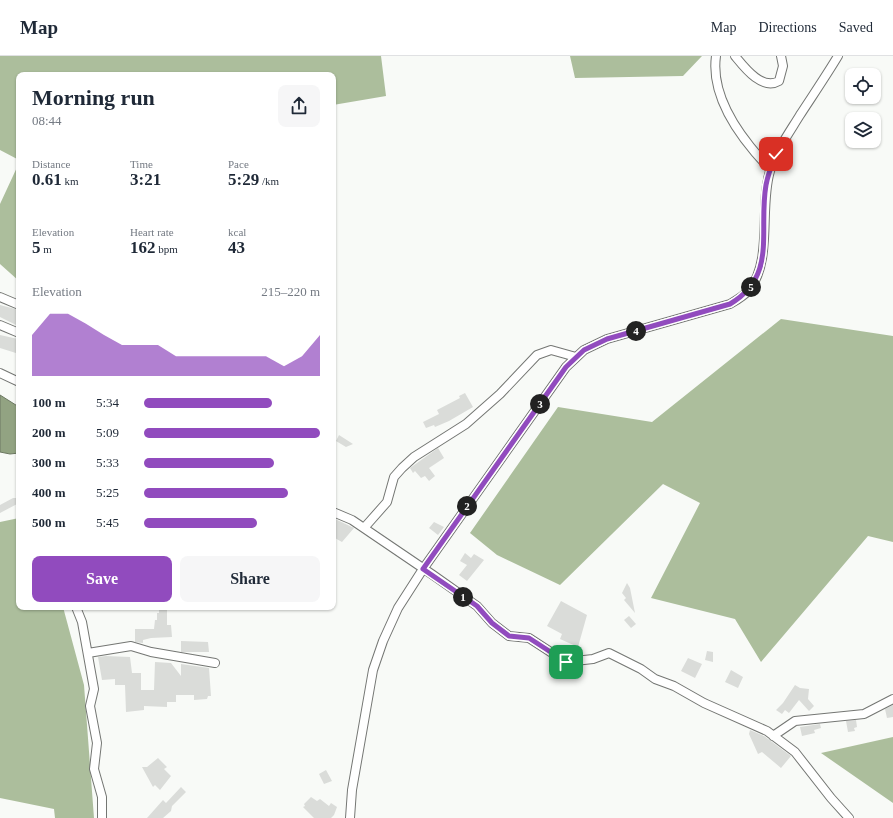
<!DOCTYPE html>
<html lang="en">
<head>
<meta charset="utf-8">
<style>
  :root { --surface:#fff; --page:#f6f6f7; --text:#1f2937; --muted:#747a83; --line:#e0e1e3; --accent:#914bbe }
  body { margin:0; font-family:"Times New Roman",serif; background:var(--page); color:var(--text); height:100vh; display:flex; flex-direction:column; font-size:15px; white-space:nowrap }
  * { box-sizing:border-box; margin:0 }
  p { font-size:13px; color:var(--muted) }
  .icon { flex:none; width:22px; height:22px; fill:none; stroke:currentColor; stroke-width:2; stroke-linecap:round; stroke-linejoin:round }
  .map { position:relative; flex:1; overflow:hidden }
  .panel { position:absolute; left:16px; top:16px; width:320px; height:538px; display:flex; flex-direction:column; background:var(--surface); border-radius:8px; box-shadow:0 1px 3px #0004 }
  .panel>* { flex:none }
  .controls { position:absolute; left:845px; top:12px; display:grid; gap:8px }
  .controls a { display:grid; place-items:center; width:36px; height:36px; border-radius:8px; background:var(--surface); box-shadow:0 1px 3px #0004; font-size:20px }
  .pin { position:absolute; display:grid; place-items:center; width:34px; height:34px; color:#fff; margin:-17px; border-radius:8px; box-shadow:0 2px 6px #0006 }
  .km { position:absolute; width:20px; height:20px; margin:-10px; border-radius:50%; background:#222; color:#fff; font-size:11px; line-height:20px; text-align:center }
  .round { display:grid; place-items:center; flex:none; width:42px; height:42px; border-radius:8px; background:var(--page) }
  .head { display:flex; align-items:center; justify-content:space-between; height:68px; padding:0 16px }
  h1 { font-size:22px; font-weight:700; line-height:30px }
  .stats { display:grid; grid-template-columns:repeat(3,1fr); gap:6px; height:68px; padding:4px 16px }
  .stats div { display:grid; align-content:center }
  .stats b { font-size:17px; font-weight:700 }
  .stats small { font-size:11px; font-weight:400 }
  .stats p { font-size:11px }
  .chart { height:112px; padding:8px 16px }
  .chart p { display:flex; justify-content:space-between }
  .chart svg { width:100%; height:72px; margin-top:4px; fill:var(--accent); opacity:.7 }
  .button { display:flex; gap:8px; margin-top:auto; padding:8px 16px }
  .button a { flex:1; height:46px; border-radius:8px; background:var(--accent); color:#fff; font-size:16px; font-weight:700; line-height:46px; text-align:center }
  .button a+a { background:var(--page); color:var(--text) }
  ul { padding:0 16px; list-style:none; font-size:13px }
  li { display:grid; grid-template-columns:64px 48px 1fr; align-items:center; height:30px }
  li i { height:10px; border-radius:5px; background:var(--accent) }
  header { display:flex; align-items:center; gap:24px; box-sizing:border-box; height:56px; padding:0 20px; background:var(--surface); border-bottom:1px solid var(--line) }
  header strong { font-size:19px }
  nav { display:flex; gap:22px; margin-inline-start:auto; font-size:14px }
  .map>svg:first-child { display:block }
</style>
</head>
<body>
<header>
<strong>Map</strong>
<nav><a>Map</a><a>Directions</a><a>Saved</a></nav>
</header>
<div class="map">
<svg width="893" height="762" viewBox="0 0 893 762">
  <rect width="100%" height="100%" fill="#f8faf7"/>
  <path fill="#acbe9c" d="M0,0H381L386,40L333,49V19H19V104L0,94Z
    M570,0H702L683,20L575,22Z
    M19,107V225L0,208V148Z
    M781,263L893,280V486L868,480L761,606L735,563L651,542L700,447L663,428L560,529L497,499L470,477L558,351L652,366Z
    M19,462V551H63L84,629L94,762H55L54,753L0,742V466Z
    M893,681V747L821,697Z"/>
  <path fill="#92a382" stroke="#6d7962" d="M0,339L19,351V397L10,398L0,396Z"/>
  <path fill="#dadcd9" d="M0,249L19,254V264L16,269L0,261Z
    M0,279L18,283L16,288L19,289V298L0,292Z
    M465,337L473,351L449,365L435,371L434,369L426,372L423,366L439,358L437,354L460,342L459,340Z
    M339,379L353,388L346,391L336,385Z
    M438,392L444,402L429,412L435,420L429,425L425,420L421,422L415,415L413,417L410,412Z
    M13,442H19V447L0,457V449Z
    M333,462L354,472L342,486L333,481Z
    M434,466L444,471L438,479L429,472Z
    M465,497L471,502L474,498L484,504L467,525L459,519L467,509L460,505Z
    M627,527L630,532L635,557L624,544L626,542L622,537Z
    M561,545L587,559L578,591L560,583L562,578L547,570Z
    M159,551H167V569H171L172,581L151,582L143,584V587L135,586V573H154L155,564H157V557H159Z
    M629,560L636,568L631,572L624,564Z
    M181,585L208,586L209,596H181Z
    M707,595L713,596V606L705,604Z
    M106,600L130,601L132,617H141V634H154L155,606L171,607L181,620V608L209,612L211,640H208L207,643L194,644V639H176V646H167V651L144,650V654L126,656L125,629H115V623L102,624L98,601Z
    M688,602L702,608L695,622L681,615Z
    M731,614L743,621L738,632L725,626Z
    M795,629L800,632L809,633L808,643L814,650L809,655L799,644L789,657L785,654L782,658L776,654L783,647Z
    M893,649V661L887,662L885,653Z
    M856,664L857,671L854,672L855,675L848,676L846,665Z
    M820,668L821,672L814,674L815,677L802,680L800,671Z
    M750,674L764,680L791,700L781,712L762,696L758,698L749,678Z
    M158,702L167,711L164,713L171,720L160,734L155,729L153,731L142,711H147Z
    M326,714L332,725L324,728L319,718Z
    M181,731L186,736L172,750L171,755L163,762H147L163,744L166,747Z
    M311,741L317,745L320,743L329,750L331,747L337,751L334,759L331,762H314L303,751L305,750L304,748Z"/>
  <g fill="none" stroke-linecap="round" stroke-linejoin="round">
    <g stroke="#747673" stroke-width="10">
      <path id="minor" d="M716,0C710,43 742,84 770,113
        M735,0C744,11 762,35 779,25L783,10L781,0
        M0,241L19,249
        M0,269L19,277
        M0,317L19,326
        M333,456L352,464L433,519L477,550L492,567L509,580L529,582L566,606L593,603L609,597L641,613L655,623L674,630L704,647L767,675L795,696L831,742L849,762
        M364,472L387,446L394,421L402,412L414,401L466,368L500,338L537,299L551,294L576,301
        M76,551L82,566L94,633L90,650L97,687L94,713L102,741V762
        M88,597L131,590L151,596L215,607
        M773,680L795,665L864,658L893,643
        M350,762L352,734L373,614L383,585L398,552L423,513L566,311L584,294L607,283L730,248C737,244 744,240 749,234C773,205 759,151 770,115C776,95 789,77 800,59C813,39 826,20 838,0"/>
    </g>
    <use href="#minor" stroke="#fff" stroke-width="8"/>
  </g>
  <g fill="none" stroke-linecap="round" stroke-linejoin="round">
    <g stroke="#fff" stroke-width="8">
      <path id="route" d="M566,606L529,582L509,580L492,567L477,550L423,513L566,311L584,294L607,283L730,248C778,220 758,175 766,129C768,118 772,108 776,98"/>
    </g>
    <use href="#route" stroke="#914bbe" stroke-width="5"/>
  </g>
</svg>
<div class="controls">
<a><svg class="icon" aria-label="locate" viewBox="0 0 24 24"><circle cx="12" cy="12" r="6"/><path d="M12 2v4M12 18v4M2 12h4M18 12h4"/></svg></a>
<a><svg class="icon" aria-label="layers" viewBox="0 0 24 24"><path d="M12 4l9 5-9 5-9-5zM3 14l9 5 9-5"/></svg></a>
</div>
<div class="pin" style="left:566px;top:606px;background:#1e9e55"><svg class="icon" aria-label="arrive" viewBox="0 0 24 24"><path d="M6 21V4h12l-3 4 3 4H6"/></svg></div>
<div class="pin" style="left:776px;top:98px;background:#d93025"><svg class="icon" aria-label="check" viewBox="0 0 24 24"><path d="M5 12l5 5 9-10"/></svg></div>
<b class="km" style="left:463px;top:541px">1</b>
<b class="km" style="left:467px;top:450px">2</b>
<b class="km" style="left:540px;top:348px">3</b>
<b class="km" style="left:636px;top:275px">4</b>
<b class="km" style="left:751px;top:231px">5</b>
<section class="panel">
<div class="head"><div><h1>Morning run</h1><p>08:44</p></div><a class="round"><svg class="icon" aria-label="share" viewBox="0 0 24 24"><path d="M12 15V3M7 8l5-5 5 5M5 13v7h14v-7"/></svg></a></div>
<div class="stats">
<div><p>Distance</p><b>0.61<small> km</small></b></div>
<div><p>Time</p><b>3:21</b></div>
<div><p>Pace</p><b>5:29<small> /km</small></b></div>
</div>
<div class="stats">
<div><p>Elevation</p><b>5<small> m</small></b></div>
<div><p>Heart rate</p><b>162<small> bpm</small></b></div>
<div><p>kcal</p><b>43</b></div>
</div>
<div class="chart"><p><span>Elevation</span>215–220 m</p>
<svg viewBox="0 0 160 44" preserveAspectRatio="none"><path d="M0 44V19L10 6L20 6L30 12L40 19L50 25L60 25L70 25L80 32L90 32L100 32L110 32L120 32L130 32L140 38L150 32L160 19V44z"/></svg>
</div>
<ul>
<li><b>100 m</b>5:34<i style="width:73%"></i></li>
<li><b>200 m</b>5:09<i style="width:100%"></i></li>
<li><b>300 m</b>5:33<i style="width:74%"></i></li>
<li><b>400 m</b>5:25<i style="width:82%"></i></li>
<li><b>500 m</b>5:45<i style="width:64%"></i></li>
</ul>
<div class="button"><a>Save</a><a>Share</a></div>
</section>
</div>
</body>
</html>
